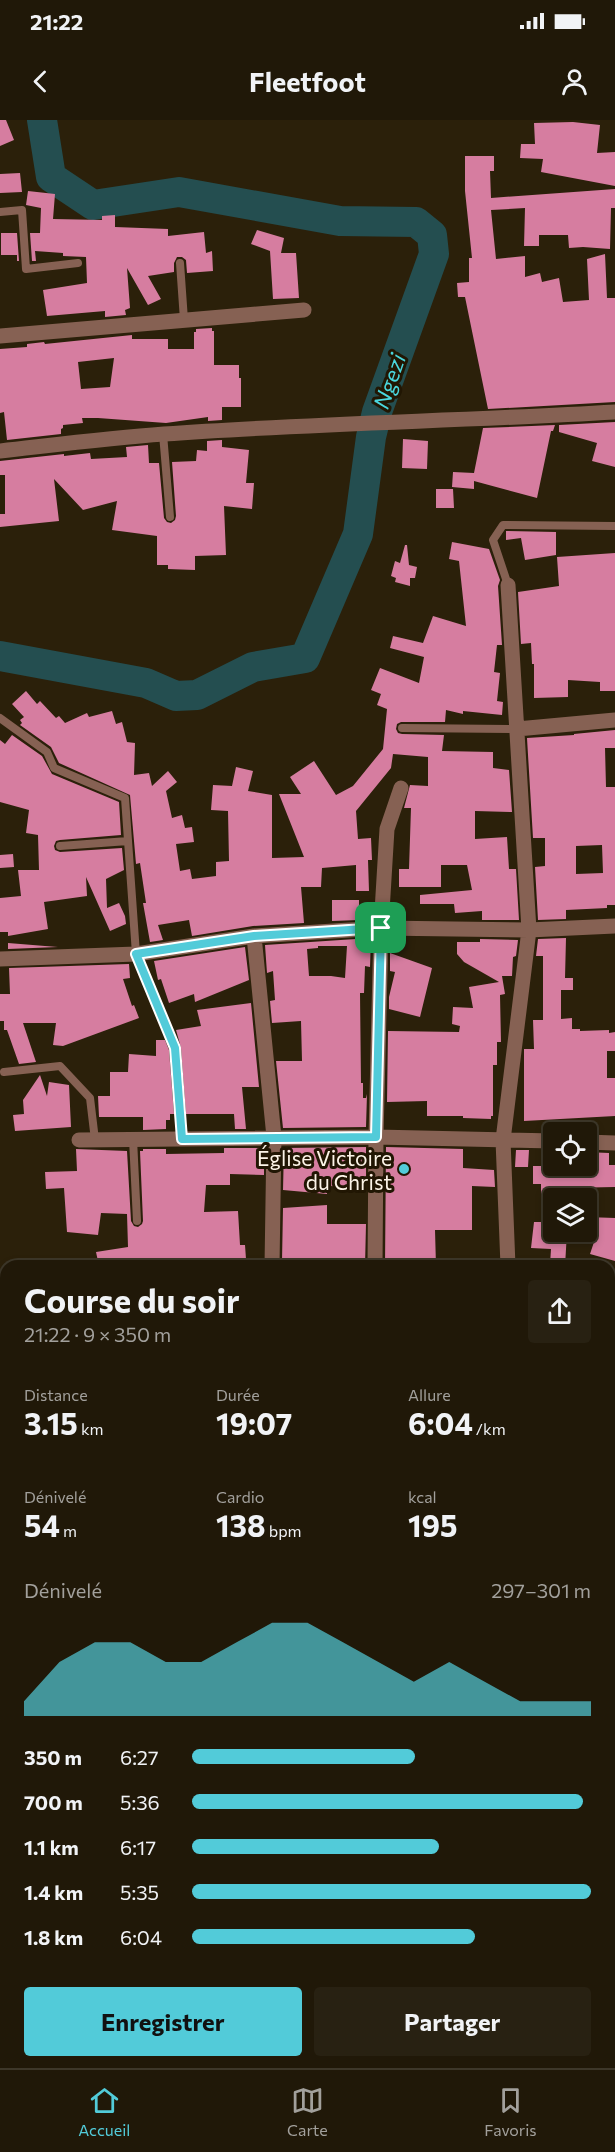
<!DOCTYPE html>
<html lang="fr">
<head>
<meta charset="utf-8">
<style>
  :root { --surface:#201808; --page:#282112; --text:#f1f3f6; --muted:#a2a09c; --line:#3d3729; --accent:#52cbd9 }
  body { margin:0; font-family:Commissioner,sans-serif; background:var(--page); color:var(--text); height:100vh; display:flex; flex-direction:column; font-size:22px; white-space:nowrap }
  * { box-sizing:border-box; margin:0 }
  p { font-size:20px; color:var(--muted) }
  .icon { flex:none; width:33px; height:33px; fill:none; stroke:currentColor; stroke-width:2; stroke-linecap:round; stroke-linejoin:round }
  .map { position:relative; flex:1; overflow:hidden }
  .drawer { position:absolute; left:0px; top:1140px; width:615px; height:808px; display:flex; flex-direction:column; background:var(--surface); border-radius:18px 18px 0 0; box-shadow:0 3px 9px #0003,0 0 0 2px var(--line) }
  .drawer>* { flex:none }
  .controls { position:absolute; left:543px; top:1002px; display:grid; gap:12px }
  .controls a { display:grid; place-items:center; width:54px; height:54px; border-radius:6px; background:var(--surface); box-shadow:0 3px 9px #0003,0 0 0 2px var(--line); font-size:30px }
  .pin { position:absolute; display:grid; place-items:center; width:51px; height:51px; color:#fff; margin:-26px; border-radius:12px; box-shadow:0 3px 9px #0006 }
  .round { display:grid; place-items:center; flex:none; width:63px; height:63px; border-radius:6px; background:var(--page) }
  .headline { display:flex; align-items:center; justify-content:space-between; height:102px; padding:0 24px }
  h1 { font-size:33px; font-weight:700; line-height:45px }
  .metrics { display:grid; grid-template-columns:repeat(3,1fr); gap:9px; height:102px; padding:6px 24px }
  .metrics div { display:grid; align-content:center }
  .metrics b { font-size:30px; font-weight:700 }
  .metrics small { font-size:16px; font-weight:400 }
  .metrics p { font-size:16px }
  .chart { height:168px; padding:12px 24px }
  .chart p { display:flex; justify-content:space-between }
  .chart svg { width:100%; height:108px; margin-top:6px; fill:var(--accent); opacity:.7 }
  .primary-button { display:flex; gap:12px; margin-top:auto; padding:12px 24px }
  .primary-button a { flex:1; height:69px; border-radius:6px; background:var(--accent); color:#111; font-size:24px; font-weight:700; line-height:69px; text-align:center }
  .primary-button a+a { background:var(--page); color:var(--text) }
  ul { padding:0 24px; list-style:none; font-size:20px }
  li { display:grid; grid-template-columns:96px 72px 1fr; align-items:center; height:45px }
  li i { height:15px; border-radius:8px; background:var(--accent) }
  .status { display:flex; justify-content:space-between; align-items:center; height:42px; padding:0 30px; background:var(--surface); direction:ltr }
  .status svg { height:16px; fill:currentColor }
  header { display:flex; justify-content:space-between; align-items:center; height:78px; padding:0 24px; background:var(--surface); font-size:27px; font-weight:700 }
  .tab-bar { display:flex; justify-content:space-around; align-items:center; height:84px; border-top:2px solid var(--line); background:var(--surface); font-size:16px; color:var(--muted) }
  .tab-bar a { display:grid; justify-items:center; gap:3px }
  .tab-bar .current { color:var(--accent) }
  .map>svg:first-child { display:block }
</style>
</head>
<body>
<div class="status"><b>21:22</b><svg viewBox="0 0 49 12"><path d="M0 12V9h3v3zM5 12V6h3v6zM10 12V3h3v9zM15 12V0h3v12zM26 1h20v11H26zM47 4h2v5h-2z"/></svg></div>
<header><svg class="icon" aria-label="back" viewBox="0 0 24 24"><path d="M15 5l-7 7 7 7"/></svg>Fleetfoot<svg class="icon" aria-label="person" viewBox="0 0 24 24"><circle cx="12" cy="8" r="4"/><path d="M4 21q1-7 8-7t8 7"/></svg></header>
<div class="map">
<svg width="615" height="1948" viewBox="0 0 615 1948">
  <rect width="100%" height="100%" fill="#2b200a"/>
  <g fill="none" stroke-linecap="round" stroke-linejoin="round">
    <path stroke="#244e50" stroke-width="5" d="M0,1742L6,1744
      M250,1942L258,1948"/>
    <path stroke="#244e50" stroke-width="30" d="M0,536L146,563L176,576L197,575L253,547L305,538L358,414L371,317L377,292L434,134L432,115L416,102L340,101L179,72L93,85L51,57L42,0
      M0,1200L6,1210
      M0,1608L6,1600"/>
  </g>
  <path fill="#d67da0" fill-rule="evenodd" d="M0,0H6L14,20L0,26Z
    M573,2L600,5L597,33L615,32V66L541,52L543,39L520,38L521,24H535L534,3Z
    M465,36H494V51H490L491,78L615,69V88H611L610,129L583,127L569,128L568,115H539V126H524L525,88L491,90L496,139L525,136V157L540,153L542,162L559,158L563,182L589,180L587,139L605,134L607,178H615V282L488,289L465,177H458L457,163L469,162V138H472L465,71Z
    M20,53L22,72L0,73V54Z
    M28,71L55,74L53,99L102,100V96L115,95V107L168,109V116L204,112L206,133L212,131L213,151L187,153L186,140L182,137H177L174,143V152L148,156L161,179L148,185L127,148L130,188L125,190L126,195L105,197V191L47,196L43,170L87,163L86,137L63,136V133L35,131L36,141H32L30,113H40L41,88L26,85Z
    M257,110L284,118L281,133H296L299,178L273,179L270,131L251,124Z
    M1,113H17L19,141H17V135H1Z
    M212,208V211H214V245H239V258H241V287H222V300L208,301V297L166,303L98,298H82L83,303L63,305V308L61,309V314L7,320L4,292L0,293V229L27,227V224L44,222L45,224L132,215V219H168V229H194V212H196V209ZM114,238L110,267L81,269L78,242Z
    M615,302V347L592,341L597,323L559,312V305Z
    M555,305L553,311H551L537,378L474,361V369L452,367L453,352L474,353L483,308Z
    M403,319L428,321L427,349L402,348Z
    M222,320V327L249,330L246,363H254L252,389L224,386L226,435L195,436V450L168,449V445H157V416L112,410L117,381L83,390L54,359L59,401L0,407V394H5V355H0V341L64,334V336L90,333L91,339L127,337L126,327L148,325L149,343H159L164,398L167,402L171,403L175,400L176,396L172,342L196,341L197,330L207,331V321Z
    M436,369H453L454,388H436Z
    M506,411L556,412V435L525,440L521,418L506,420Z
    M452,422L489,429L500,460L498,466L502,525H497L494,552L500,553L497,581L503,582L502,595L463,591V594L446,590L445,602H401L397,604L396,609L398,613L402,614L444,615L442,631L493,632V648L509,650L512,692L475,691V719L507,717L509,749H516L519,800H482V791L455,793L454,784H420V775L472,770L467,745H441V767H399V749H409L411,688H404L410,665L428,666V637L393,634L391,648L356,691L358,719L371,718L372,740H368L369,771H356V745L322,748L321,767H301L304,803L253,806L192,816L189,800L158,805L163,820L150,822L143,783H146L140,743L136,744L130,675L59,643L51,627L20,605L22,603L20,600L24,597L12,584L26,571L37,584L40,581L56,598L59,596L65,603L87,593L89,597L112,591L116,604L122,602L127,622L135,623L134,655L149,653L152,666L168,651L177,662L166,671L172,698L182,695L185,708L192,707L194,722L176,724L180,751L190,749L192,759L216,756V742L229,741L228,691L211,690L213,665L232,666L236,647L253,651L248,671L272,675V738L304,737L279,674H301L290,657L314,641L336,675L353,666L383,629L387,589L377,585L381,574L371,570L380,548L419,563L424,537L390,528L393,516L423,523L433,496L466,506L459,441L449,439Z
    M405,425H407L409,445L417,447L415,458H410V466L395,462L396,458L391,456L395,441L400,443Z
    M615,433V571H600V562L568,560V577L534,578V544H532L531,523L521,524L518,472L559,466L557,437Z
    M615,610V628H605L606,667H615V785H607V788L566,790V799L538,800L535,747L545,746V718H533L527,618L574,615V614ZM602,725L603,753L576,754V726Z
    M12,615L42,636L52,654L119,682L121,715L60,720L56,721L54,726L55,730L60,732L122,728L124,750L106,759L107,788L119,783L125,796L126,804L110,811L86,757L87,776L44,782L48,809L8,816V812H0V778L21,776L18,750H39L38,715L26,713L29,690L0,682V620L5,624Z
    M13,734L14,747L0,748V735Z
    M332,780H359V800L332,801Z
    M371,818L370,847L365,846L364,873H360L361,963H363V978H366L367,974L366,1007L283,1008L276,941H302L301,901L272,903L270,881L275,880L273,851L267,853L265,825ZM318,826H347L345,858L331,856H309L307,829L318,828Z
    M566,818L565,858H573V870H561V899L572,898V909H580V911L609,910V913L615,912V931H607V958H615V996L524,1001V929H534L533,900H543V836H536L538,819Z
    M480,819L518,820L516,836L513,837L512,856H502L505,874L500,875L501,922H497V945H493V996H491V999L463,998V996H427V981L387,982L388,911L459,912L460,906L452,904L453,887L473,888L469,867L499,862L464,842L457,834V822H480Z
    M8,823L45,826L58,827L8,829Z
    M245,827L249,860L195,882L194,874L169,883L161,859L158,860L154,841Z
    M390,833L432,848L420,897L389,889V877L395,852L390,851Z
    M129,844L130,858L123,859L132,886L134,885L139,898L63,926L53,925L56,903H23L36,942L19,944L7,910H4V901H0V874H10L9,848Z
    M251,883L259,967H242L246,1009H235L234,994H186L181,928L176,910L201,906L197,890Z
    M156,920H165L169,930L174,994H170V1000H166V1009L143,1010V997H99L98,976H110V952H128L129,934L156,936Z
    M40,955L47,976L49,962L69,965L71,1007L15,1011L13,995L24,994L23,980Z
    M366,1027V1067L327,1066V1074L283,1070L284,1028Z
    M386,1027L463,1029V1048L494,1050L495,1067L472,1066V1110H435L436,1146H385Z
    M224,1028H264V1055L230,1054V1065H206L204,1092L238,1091L240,1125H245L246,1139H185L184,1146H171V1140L123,1146H99L96,1132L128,1127L127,1094L101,1093L98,1115L67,1112L64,1068L46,1069L45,1052L77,1051L76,1029L127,1031L131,1101L134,1106L138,1107L142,1104L143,1101L140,1031H143V1029H166V1034L224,1033Z
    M516,1030H529L528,1047H515Z
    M586,1032L609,1033V1045H615V1067L565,1068V1078H554V1112H567L565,1146L550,1145L551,1129L531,1128L534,1102H541V1064H533V1046H549V1050H575V1046H586Z
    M327,1085V1104H366L365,1146H328V1142L282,1141L283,1088Z
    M587,1097L615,1098V1141L590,1134L594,1122L586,1121Z"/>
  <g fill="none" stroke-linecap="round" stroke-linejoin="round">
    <path stroke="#866153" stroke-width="8" d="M0,92L22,90L26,149L78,143
      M180,143L184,200
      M163,314L170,397
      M508,465L493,420L503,405L615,406
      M0,598L47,632L54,648L125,678L136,834L175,928L182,1019
      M402,608L517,609
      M60,726L128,721
      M4,952L60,946L90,978L95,1020
      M133,1019L137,1101"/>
    <path stroke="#866153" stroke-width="15" d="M0,216L304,190
      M0,331C54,325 109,318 164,314C314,303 465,301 615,292
      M517,609L615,600
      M254,816L274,1017L272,1146
      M0,839L136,834L254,816L381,808L529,810L615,806
      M79,1020L376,1017L554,1021
      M586,1022L615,1023
      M375,1146L376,1017L381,808L387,709L401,668
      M508,1146L503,1020L529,810L508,465
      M609,1333H615
      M609,1546H615
      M609,1806H615
      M0,1814H6
      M0,1909L6,1908
      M529,1948V1942"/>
  </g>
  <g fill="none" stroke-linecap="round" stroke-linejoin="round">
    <g stroke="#fff" stroke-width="12">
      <path id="route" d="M381,808L376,1017L182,1019L175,928L136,834L254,816Z"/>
    </g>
    <use href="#route" stroke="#52cbd9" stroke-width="8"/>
  </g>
  <circle fill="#52cbd9" stroke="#211603" stroke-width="2" cx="404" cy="1049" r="6"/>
  <g text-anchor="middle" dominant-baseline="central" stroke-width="6" stroke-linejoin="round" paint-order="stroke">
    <g font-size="21" fill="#fcf4e7" stroke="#211603" text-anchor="end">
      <text x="392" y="1037">Église Victoire<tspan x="392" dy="24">du Christ</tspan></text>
    </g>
    <g font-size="22" font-style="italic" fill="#4ad6dd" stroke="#211603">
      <text transform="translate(389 261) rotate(-71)">Ngezi</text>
    </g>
  </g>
</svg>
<div class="controls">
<a><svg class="icon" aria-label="locate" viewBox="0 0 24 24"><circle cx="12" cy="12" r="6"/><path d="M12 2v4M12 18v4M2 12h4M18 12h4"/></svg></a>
<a><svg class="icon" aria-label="layers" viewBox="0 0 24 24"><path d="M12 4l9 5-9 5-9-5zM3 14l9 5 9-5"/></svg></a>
</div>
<div class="pin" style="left:381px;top:808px;background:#1e9e55"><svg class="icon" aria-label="arrive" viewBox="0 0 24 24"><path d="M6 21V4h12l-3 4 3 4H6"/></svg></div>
<section class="drawer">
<div class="headline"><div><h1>Course du soir</h1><p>21:22 · 9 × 350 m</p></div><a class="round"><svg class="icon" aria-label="share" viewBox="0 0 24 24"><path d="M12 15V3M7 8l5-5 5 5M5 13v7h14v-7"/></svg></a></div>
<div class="metrics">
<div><p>Distance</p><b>3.15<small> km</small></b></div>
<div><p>Durée</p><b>19:07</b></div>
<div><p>Allure</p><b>6:04<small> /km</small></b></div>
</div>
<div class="metrics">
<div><p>Dénivelé</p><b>54<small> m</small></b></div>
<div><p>Cardio</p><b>138<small> bpm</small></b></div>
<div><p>kcal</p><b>195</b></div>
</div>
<div class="chart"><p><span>Dénivelé</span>297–301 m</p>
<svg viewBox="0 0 160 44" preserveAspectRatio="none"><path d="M0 44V38L10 22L20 14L30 14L40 22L50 22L60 14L70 6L80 6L90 14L100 22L110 30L120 22L130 30L140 38L150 38L160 38V44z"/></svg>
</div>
<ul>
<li><b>350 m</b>6:27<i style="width:56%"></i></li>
<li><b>700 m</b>5:36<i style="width:98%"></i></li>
<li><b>1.1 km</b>6:17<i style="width:62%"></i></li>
<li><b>1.4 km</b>5:35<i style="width:100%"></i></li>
<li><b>1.8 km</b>6:04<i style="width:71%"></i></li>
</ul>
<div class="primary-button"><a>Enregistrer</a><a>Partager</a></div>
</section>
</div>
<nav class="tab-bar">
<a class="current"><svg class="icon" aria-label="home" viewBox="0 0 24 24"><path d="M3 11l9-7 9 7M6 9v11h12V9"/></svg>Accueil</a>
<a><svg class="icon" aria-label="map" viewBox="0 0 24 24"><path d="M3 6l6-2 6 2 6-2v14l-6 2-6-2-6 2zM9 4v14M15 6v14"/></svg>Carte</a>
<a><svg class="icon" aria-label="saved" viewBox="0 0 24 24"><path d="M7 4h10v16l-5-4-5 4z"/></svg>Favoris</a>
</nav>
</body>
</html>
